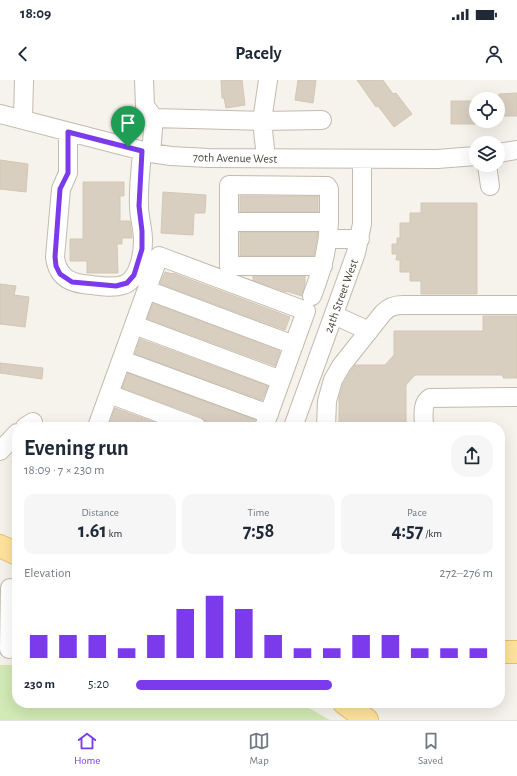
<!DOCTYPE html>
<html lang="en">
<head>
<meta charset="utf-8">
<style>
  :root { --surface:#fff; --page:#f6f6f7; --text:#1f2937; --muted:#747a83; --line:#e0e1e3; --accent:#7c3aed }
  body { margin:0; font-family:"Alegreya Sans",sans-serif; background:var(--page); color:var(--text); height:100vh; display:flex; flex-direction:column; font-size:15px; white-space:nowrap }
  * { box-sizing:border-box; margin:0 }
  p { font-size:13px; color:var(--muted) }
  .icon { flex:none; width:22px; height:22px; fill:none; stroke:currentColor; stroke-width:2; stroke-linecap:round; stroke-linejoin:round }
  .map { position:relative; flex:1; overflow:hidden }
  .drawer { position:absolute; left:12px; top:342px; width:493px; height:286px; display:flex; flex-direction:column; background:var(--surface); border-radius:16px; box-shadow:0 4px 16px #0002 }
  .drawer>* { flex:none }
  .tools { position:absolute; left:469px; top:12px; display:grid; gap:8px }
  .tools a { display:grid; place-items:center; width:36px; height:36px; border-radius:50%; background:var(--surface); box-shadow:0 4px 16px #0002; font-size:20px }
  .pin { position:absolute; display:grid; place-items:center; width:34px; height:34px; color:#fff; margin:-41px -17px; border-radius:50% 50% 50% 0; rotate:-45deg; box-shadow:0 0 4px #0007 }
  .pin .icon { rotate:45deg }
  .round { display:grid; place-items:center; flex:none; width:42px; height:42px; border-radius:16px; background:var(--page) }
  .head { display:flex; align-items:center; justify-content:space-between; height:68px; padding:0 12px }
  h1 { font-size:22px; font-weight:700; line-height:30px }
  .metrics { display:grid; grid-template-columns:repeat(3,1fr); gap:6px; height:68px; padding:4px 12px }
  .metrics div { display:grid; align-content:center; border-radius:10px; background:var(--page); text-align:center }
  .metrics b { font-size:20px; font-weight:700 }
  .metrics small { font-size:11px; font-weight:400 }
  .metrics p { font-size:11px }
  .chart { height:112px; padding:8px 12px }
  .chart p { display:flex; justify-content:space-between }
  .chart svg { width:100%; height:72px; margin-top:4px; stroke:var(--accent); stroke-width:6 }
  ul { padding:0 12px; list-style:none; font-size:13px }
  li { display:grid; grid-template-columns:64px 48px 1fr; align-items:center; height:30px }
  li i { height:10px; border-radius:5px; background:var(--accent) }
  .status { display:flex; justify-content:space-between; align-items:center; height:28px; padding:0 20px; background:var(--surface); direction:ltr }
  .status svg { height:11px; fill:currentColor }
  header { display:flex; justify-content:space-between; align-items:center; height:52px; padding:0 12px; background:var(--surface); font-size:18px; font-weight:700 }
  .tab-bar { display:flex; justify-content:space-around; align-items:center; height:56px; border-top:1px solid var(--line); background:var(--surface); font-size:11px; color:var(--muted) }
  .tab-bar a { display:grid; justify-items:center; gap:2px }
  .tab-bar .current { color:var(--accent) }
  .map>svg:first-child { display:block }
</style>
</head>
<body>
<div class="status"><b>18:09</b><svg viewBox="0 0 49 12"><path d="M0 12V9h3v3zM5 12V6h3v6zM10 12V3h3v9zM15 12V0h3v12zM26 1h20v11H26zM47 4h2v5h-2z"/></svg></div>
<header><svg class="icon" aria-label="back" viewBox="0 0 24 24"><path d="M15 5l-7 7 7 7"/></svg>Pacely<svg class="icon" aria-label="person" viewBox="0 0 24 24"><circle cx="12" cy="8" r="4"/><path d="M4 21q1-7 8-7t8 7"/></svg></header>
<div class="map">
<svg width="517" height="640" viewBox="0 0 517 640">
  <rect width="100%" height="100%" fill="#f6f3ec"/>
  <path fill="#d2eab5" d="M0,585H17V623H300L330,640H0Z"/>
  <path fill="#d8cfc1" stroke="#d3c7b4" d="M221,0H242L245,25L226,28L224,18H222Z
    M298,0H316L313,23L295,20Z
    M357,0H383L393,14L396,13L412,34L394,47L378,26L376,27Z
    M517,13V36H498L499,14Z
    M451,21H476V44H451Z
    M0,80L28,84L26,112L0,109Z
    M83,102H124V116H120V141H130L132,158H122V164H117L118,193H87V181H70V159H83Z
    M163,112L206,115L205,133H194L193,155L161,153Z
    M240,116H318V132H240Z
    M421,123H477V214H421V201H410V192H400V180H396L397,174H392V164H397V158H400V143H410V133H421Z
    M240,152H318L314,176H240Z
    M165,192L173,194V193L290,237L285,250L160,204Z
    M253,196H305V204L302,216L286,211V212L253,200Z
    M0,204L16,206L14,215L29,217L25,247L0,244Z
    M153,223L280,271L275,286L147,239Z
    M483,236H517V298H503V295H415L406,305V347H339V318L343,304L350,292L355,285H385L394,275V251H483Z
    M140,259L268,306L262,320L135,274Z
    M0,283L43,288L42,299L0,293Z
    M128,293L255,340L254,347H207L205,341L201,337L122,308Z
    M115,328L167,347H112L109,346Z"/>
  <g fill="none" stroke-linecap="round" stroke-linejoin="round">
    <g stroke="#c2bbae" stroke-width="20">
      <path id="minor" d="M144,0L145,26L154,38L262,41L322,40
        M0,34L151,73L171,76L208,78L437,79L476,76
        M23,40L24,0
        M68,52V93L61,109L55,177C57,194 67,202 83,204C95,205 111,209 123,205C139,200 143,174 143,160C143,148 139,137 139,126C138,108 141,89 142,71
        M151,73L154,38
        M498,73L517,70
        M266,78L262,41L268,0
        M487,85L490,106
        M229,142H329C328,169 322,190 312,216
        M328,159H360
        M323,186H229V105L327,106L329,109V142
        M147,210L294,265
        M334,235L369,251
        M134,245L281,300
        M122,280L269,334
        M109,314L197,347
        M25,347L33,342
        M97,347L159,176L306,231L264,347
        M293,347L356,173L362,144V79
        M326,347L327,321L333,300L341,286L383,233C389,227 394,225 403,225H517
        M424,347C424,338 421,323 430,318L517,317
        M0,371L17,353
        M9,569L10,508"/>
    </g>
    <g stroke="#e6c16a" stroke-width="24">
      <path id="major" d="M0,466L17,474
        M500,572H517
        M344,623L367,640"/>
    </g>
    <use href="#minor" stroke="#fff" stroke-width="18"/>
    <use href="#major" stroke="#ffe39c" stroke-width="22"/>
  </g>
  <g fill="none" stroke-linecap="round" stroke-linejoin="round">
    <g stroke="#fff" stroke-width="8">
      <path id="route" d="M68,52L142,71L139,126L142,151V169L134,195L127,203L116,206L72,202L60,194L56,186L55,177L60,109L68,93Z"/>
    </g>
    <use href="#route" stroke="#7c3aed" stroke-width="5"/>
  </g>
  <g text-anchor="middle" dominant-baseline="central" stroke-width="3.5" stroke-linejoin="round" paint-order="stroke">
    <g font-size="12" fill="#4b4439" stroke="#fff">
      <text transform="translate(235 78) rotate(1)">70th Avenue West</text>
      <text transform="translate(341 216) rotate(-70)">24th Street West</text>
    </g>
  </g>
</svg>
<div class="tools">
<a><svg class="icon" aria-label="locate" viewBox="0 0 24 24"><circle cx="12" cy="12" r="6"/><path d="M12 2v4M12 18v4M2 12h4M18 12h4"/></svg></a>
<a><svg class="icon" aria-label="layers" viewBox="0 0 24 24"><path d="M12 4l9 5-9 5-9-5zM3 14l9 5 9-5"/></svg></a>
</div>
<div class="pin" style="left:128px;top:67px;background:#1e9e55"><svg class="icon" aria-label="arrive" viewBox="0 0 24 24"><path d="M6 21V4h12l-3 4 3 4H6"/></svg></div>
<section class="drawer">
<div class="head"><div><h1>Evening run</h1><p>18:09 · 7 × 230 m</p></div><a class="round"><svg class="icon" aria-label="share" viewBox="0 0 24 24"><path d="M12 15V3M7 8l5-5 5 5M5 13v7h14v-7"/></svg></a></div>
<div class="metrics">
<div><p>Distance</p><b>1.61<small> km</small></b></div>
<div><p>Time</p><b>7:58</b></div>
<div><p>Pace</p><b>4:57<small> /km</small></b></div>
</div>
<div class="chart"><p><span>Elevation</span>272–276 m</p>
<svg viewBox="0 0 160 44" preserveAspectRatio="none"><path d="M5 44V30M15 44V30M25 44V30M35 44V38M45 44V30M55 44V14M65 44V6M75 44V14M85 44V30M95 44V38M105 44V38M115 44V30M125 44V30M135 44V38M145 44V38M155 44V38"/></svg>
</div>
<ul>
<li><b>230 m</b>5:20<i style="width:55%"></i></li>
</ul>
</section>
</div>
<nav class="tab-bar">
<a class="current"><svg class="icon" aria-label="home" viewBox="0 0 24 24"><path d="M3 11l9-7 9 7M6 9v11h12V9"/></svg>Home</a>
<a><svg class="icon" aria-label="map" viewBox="0 0 24 24"><path d="M3 6l6-2 6 2 6-2v14l-6 2-6-2-6 2zM9 4v14M15 6v14"/></svg>Map</a>
<a><svg class="icon" aria-label="saved" viewBox="0 0 24 24"><path d="M7 4h10v16l-5-4-5 4z"/></svg>Saved</a>
</nav>
</body>
</html>
